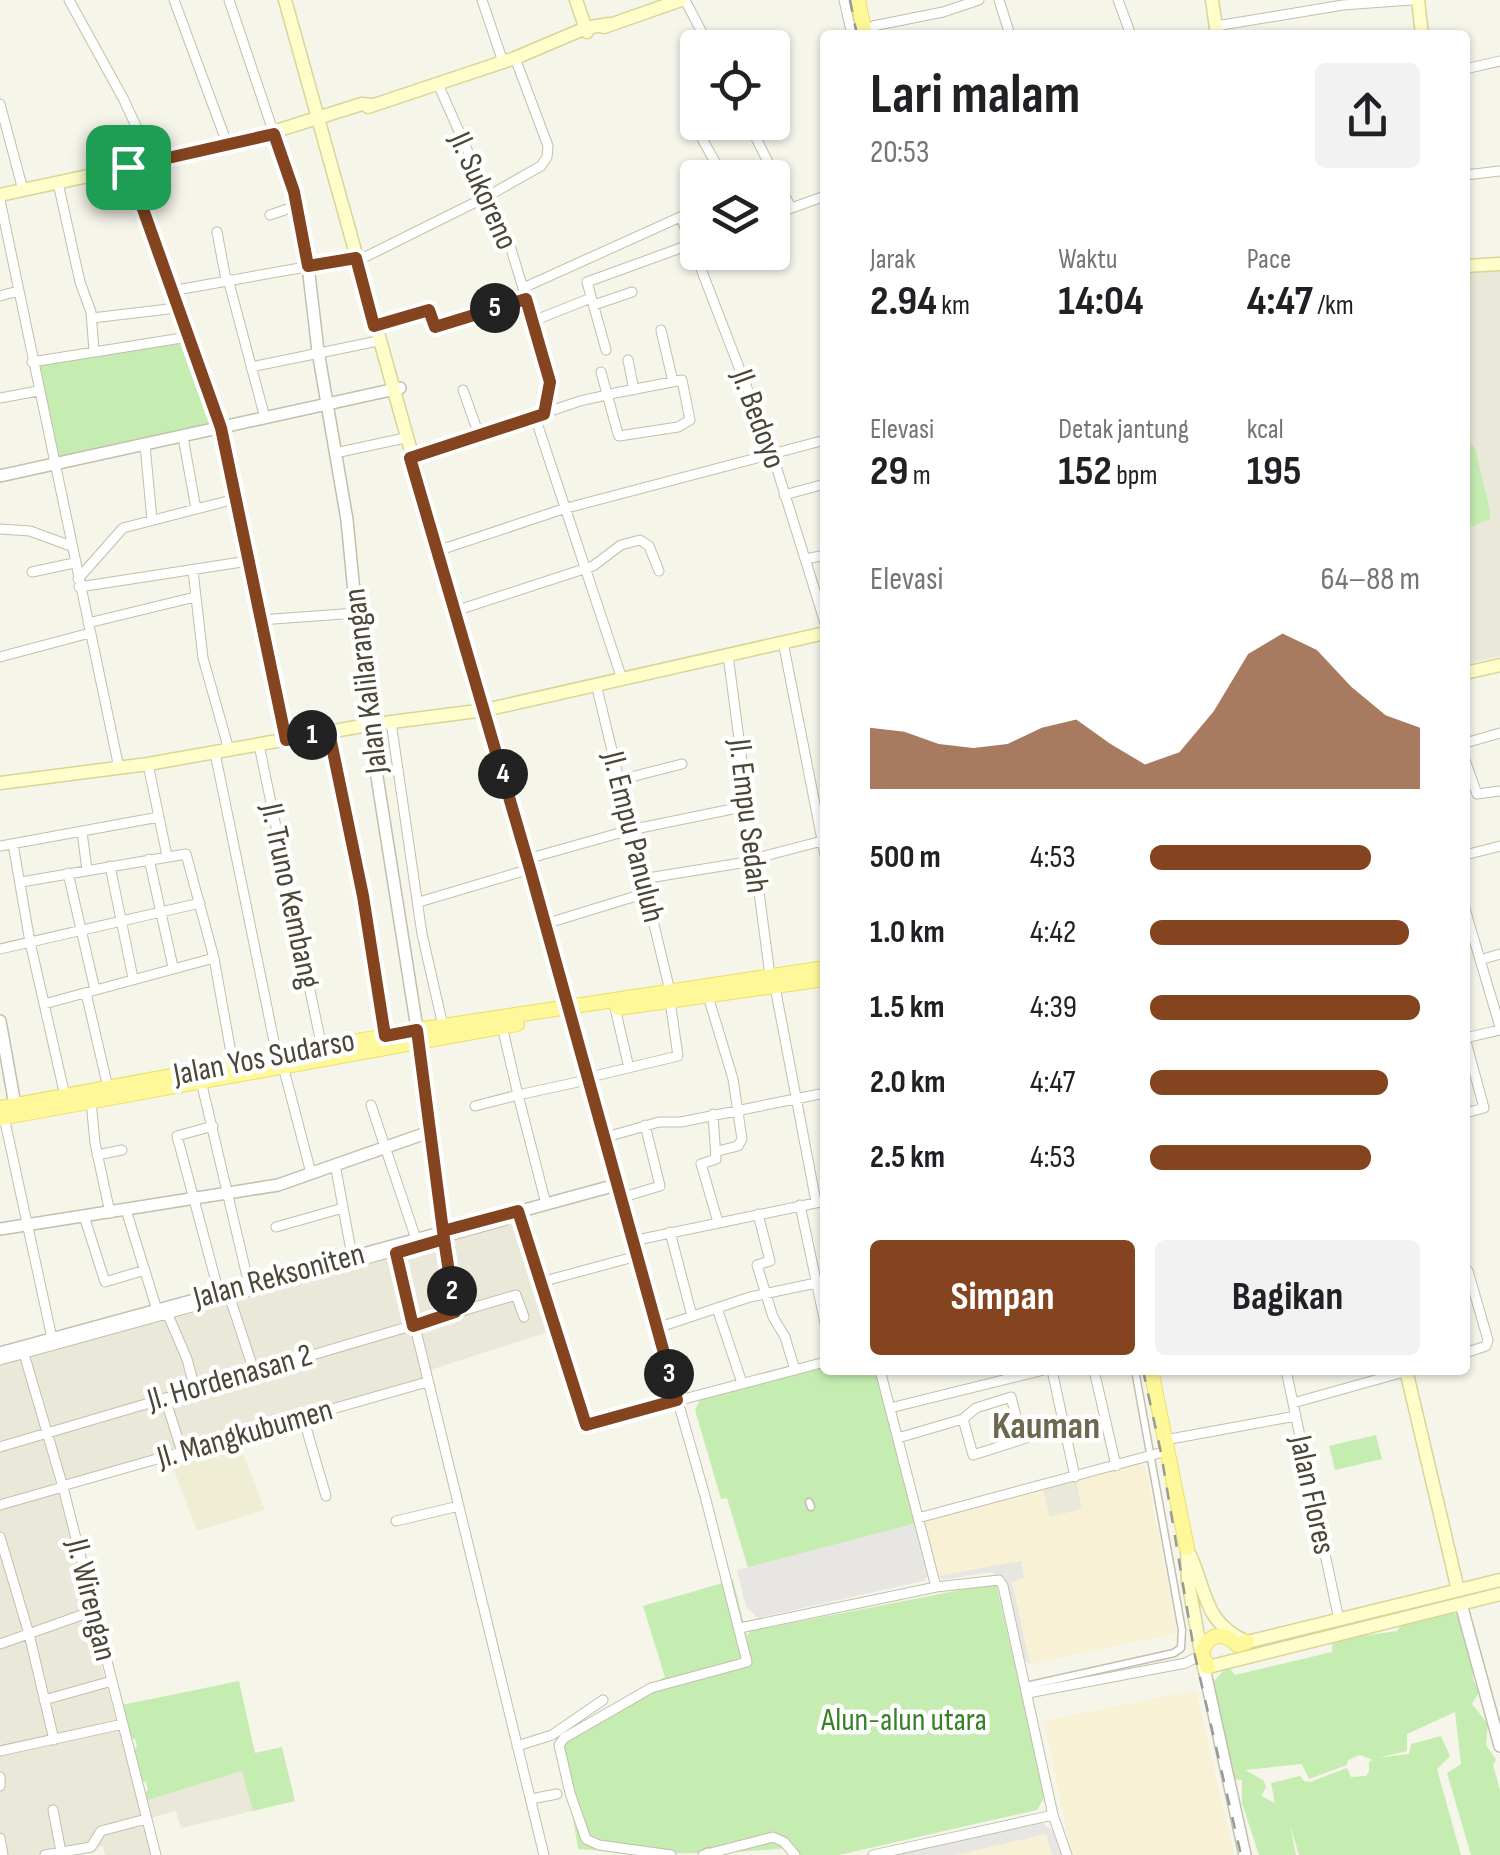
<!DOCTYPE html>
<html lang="id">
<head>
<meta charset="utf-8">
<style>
  :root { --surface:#fff; --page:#f2f2f2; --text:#202124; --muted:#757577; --accent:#84441f }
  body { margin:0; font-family:"Sofia Sans Condensed",sans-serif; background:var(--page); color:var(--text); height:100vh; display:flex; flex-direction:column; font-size:38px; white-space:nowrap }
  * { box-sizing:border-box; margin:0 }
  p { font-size:32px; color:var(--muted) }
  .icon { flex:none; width:55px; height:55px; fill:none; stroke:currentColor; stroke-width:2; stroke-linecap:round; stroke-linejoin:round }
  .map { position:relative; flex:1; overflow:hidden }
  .details { position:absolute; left:820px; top:30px; width:650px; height:1345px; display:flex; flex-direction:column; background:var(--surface); border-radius:10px; box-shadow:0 2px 8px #0004 }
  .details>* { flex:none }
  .tools { position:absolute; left:680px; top:30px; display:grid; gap:20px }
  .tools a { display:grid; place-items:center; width:110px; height:110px; border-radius:10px; background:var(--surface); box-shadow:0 2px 8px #0004; font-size:50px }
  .pin { position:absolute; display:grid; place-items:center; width:85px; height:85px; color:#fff; margin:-42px; border-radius:20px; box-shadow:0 5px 15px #0006 }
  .km { position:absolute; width:50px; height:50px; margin:-25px; border-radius:50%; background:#222; color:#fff; font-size:28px; line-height:50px; text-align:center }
  .round { display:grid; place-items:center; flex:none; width:105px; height:105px; border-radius:10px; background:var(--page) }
  .headline { display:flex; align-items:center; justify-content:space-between; height:170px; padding:0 50px }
  h1 { font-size:55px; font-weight:700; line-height:75px }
  .metrics { display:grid; grid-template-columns:repeat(3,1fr); gap:15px; height:170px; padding:10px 50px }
  .metrics div { display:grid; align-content:center }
  .metrics b { font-size:42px; font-weight:700 }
  .metrics small { font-size:28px; font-weight:400 }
  .metrics p { font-size:28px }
  .chart { height:280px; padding:20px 50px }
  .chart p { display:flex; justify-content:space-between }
  .chart svg { width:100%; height:180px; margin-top:10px; fill:var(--accent); opacity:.7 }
  .action { display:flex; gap:20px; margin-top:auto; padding:20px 50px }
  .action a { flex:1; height:115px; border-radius:10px; background:var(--accent); color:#fff; font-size:40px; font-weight:700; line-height:115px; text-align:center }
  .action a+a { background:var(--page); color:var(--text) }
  ul { padding:0 50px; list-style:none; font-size:32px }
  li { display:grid; grid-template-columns:160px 120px 1fr; align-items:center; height:75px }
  li i { height:25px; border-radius:12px; background:var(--accent) }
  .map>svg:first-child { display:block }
</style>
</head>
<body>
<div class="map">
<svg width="1500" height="1855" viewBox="0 0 1500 1855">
  <rect width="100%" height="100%" fill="#f6f5ea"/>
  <path fill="#eae8d8" d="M1500,270V656L1465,664V272Z
    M508,1220L517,1225L551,1331L424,1372L425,1381L68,1482L58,1466L27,1350Z
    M20,1355L65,1515L87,1613L153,1855H105L103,1846L50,1855H0V1361Z
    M1076,1479L1083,1509L1049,1518L1043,1488Z
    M243,1771L253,1811L181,1828L176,1811L151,1818L145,1801Z"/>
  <path fill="#f8f1d5" d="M1140,1463L1146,1470L1177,1633L1030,1664L1012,1581L1021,1561L938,1576L923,1525L926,1520L1043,1488L1049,1517L1082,1509L1076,1479Z
    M1196,1690L1234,1855H1072L1044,1721Z
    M1046,1834L1052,1855H956Z"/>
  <path fill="#efeed4" d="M239,1443L265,1510L197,1531L171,1463Z"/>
  <path fill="#c5ecb1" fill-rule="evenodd" d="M186,341L211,426L56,457L36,364Z
    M1468,442L1475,448L1490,511V519L1473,526L1465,522V443Z
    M825,1365V1370H879L917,1523L748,1568L727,1498L721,1499L695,1410L700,1400Z
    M1376,1435L1382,1459L1335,1470L1329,1446Z
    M733,1580L747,1636L751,1631L996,1583L1045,1796L1037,1810L839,1855H800L796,1847C722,1855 652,1855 578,1849L561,1740L590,1719L665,1677L643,1606Z
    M1447,1610L1458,1615L1468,1652L1474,1660L1473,1679L1479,1692L1472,1704L1488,1724L1486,1745L1496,1760L1493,1765L1500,1790V1855H1471L1447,1773L1461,1764L1455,1712L1407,1734V1751L1378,1758L1409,1754L1411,1744L1441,1736L1450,1756L1437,1769L1461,1855H1299L1290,1825L1296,1855H1259L1242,1803V1780L1233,1779L1212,1690L1214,1681L1225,1669H1230L1235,1675L1332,1652L1333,1640L1397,1631L1402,1624ZM1360,1755L1373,1760L1369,1762V1772L1366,1776L1351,1777L1347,1768L1310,1782L1304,1781L1300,1776L1271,1783L1275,1803L1261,1796L1266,1787L1263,1780L1245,1770L1302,1764L1309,1779L1347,1765L1348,1760Z
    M239,1681L255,1753L282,1747L295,1801L253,1811L242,1771L145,1801L144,1794L148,1790L146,1782L141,1781L133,1751L137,1747L135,1739L131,1738L122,1705Z"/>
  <path fill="#e7e6e2" d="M917,1523L928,1575L924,1581L758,1618L746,1607L737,1570Z
    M1021,1561L1024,1578L1012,1582L1030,1664L1025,1661L1008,1586L1003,1578L990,1572L943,1580L938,1576Z
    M1041,1822L1053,1831L1061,1855H1052L1046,1834L956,1855H893Z"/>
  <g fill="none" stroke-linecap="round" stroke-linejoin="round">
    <g stroke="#c2bfac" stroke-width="9">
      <path id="pedestrian" d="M809,1502L811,1507
        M1026,1686L1174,1653L1181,1648L1182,1630L1135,1370"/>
    </g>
    <g stroke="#c2bfac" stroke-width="11">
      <path id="minor" d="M69,0L124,100L152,161
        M174,0L228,146
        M229,0L274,134
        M482,0L503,62
        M685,0L710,48
        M844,0L852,35
        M999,0L1010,35
        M1118,0L1131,35
        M873,26L943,12L979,0
        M1216,26L1343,5L1411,0
        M1465,69L1500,61
        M438,84L511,249L548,370L550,395L544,414
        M0,104L23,190
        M748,122L791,208
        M700,135L724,178
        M128,167L221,429L286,740
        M1465,175L1500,171
        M58,183L80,282L91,312L94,351
        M0,200L119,768
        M270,215L296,206
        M772,215L825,196
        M681,217L772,453L825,623
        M217,232L226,280
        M357,261L488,196L541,166L547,157L548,146L515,58
        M228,279L265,418
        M523,288L698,209
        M171,291L356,258
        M0,296L18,291
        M594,305L632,292
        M92,318L177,308
        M533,321L591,298
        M374,326L428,310L435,327L526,299
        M661,330L673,382
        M606,350L587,282L697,242
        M628,360L634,390
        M32,362L188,337
        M251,367L378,341
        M463,390L479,435
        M0,398L38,391
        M535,417L622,679
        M183,437L196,509
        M145,445L152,520
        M335,453L405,438
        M410,458L580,401C592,398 604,396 615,393L682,380L690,420L678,427L619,436L618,434L601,372
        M784,495L825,484
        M0,529L30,531L71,546
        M437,551L563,509L825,440
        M806,559L825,555
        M193,571L203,658L229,750
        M32,572L74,563
        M78,579L123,528L235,499
        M79,587L248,561
        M455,611L593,566L621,545L640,540L649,546L659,571
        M260,620L357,613
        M88,623L195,597
        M783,642L825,855
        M728,655L770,976
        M0,657L90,633
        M596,684L670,991
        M391,722L422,934L443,1026
        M329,732L363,896L385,1036
        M1465,743L1500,733
        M259,745L322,1048
        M215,753L277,1056
        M1465,760L1477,794L1500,791
        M148,764L167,856
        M619,780L682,764
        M82,832L87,870
        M13,844L30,942L65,1096
        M0,846L159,817
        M1465,855L1500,846
        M149,859L173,967
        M527,859L630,830L747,806
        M753,859L822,841
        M110,866L133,978
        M68,873L95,990
        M642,879L753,861
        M21,882L186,854L214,958L233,1064
        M419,902L530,869
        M1465,909L1500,1027
        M545,924L646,893
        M0,949L200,903
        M1480,960L1500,954
        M775,987L816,1202
        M86,993L108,1088
        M708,996L733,1079L742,1139L738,1146L718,1151
        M44,1004L214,958
        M615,1008L629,1068
        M502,1026L518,1095L587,1080
        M1465,1038L1500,1030
        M283,1066L311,1173
        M586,1078L678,1056L670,1001
        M201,1081L249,1285
        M91,1101L95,1143L110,1213
        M371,1105L416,1239
        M475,1106L518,1095L546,1204
        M1465,1113L1484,1108L1465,1038
        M713,1114L716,1159L701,1164L718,1222
        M4,1117L52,1338
        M213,1126L177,1136L219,1293
        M603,1138L659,1122H681L825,1093
        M97,1155L122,1150
        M335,1164L352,1256
        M616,1185L705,1496L747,1662L651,1688L564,1738L559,1745L570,1793L586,1839L599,1845L671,1855
        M620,1198L660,1186L645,1125
        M800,1205L825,1323
        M126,1210L157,1310
        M518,1211L585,1425L825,1362
        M758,1214L770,1261L757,1265L773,1317L785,1337L795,1370
        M84,1216L105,1282L145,1270
        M276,1227L343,1208
        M670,1232L692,1316
        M444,1235L455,1312
        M632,1241L825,1201
        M397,1253L544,1855
        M1465,1272L1468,1271L1488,1340L1486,1346L1465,1353
        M541,1282L637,1256
        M230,1298L254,1371
        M717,1308L742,1383
        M168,1315L187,1359L195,1389
        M657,1328L750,1297L816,1283
        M22,1347L63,1487L156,1855
        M0,1360L504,1221
        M880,1370L936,1587
        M1052,1370L1075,1477
        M1094,1370L1116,1466
        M1286,1370L1339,1620
        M165,1398L182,1452
        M1293,1403L1411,1370
        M890,1408L1044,1370
        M303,1417L326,1496
        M963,1419L973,1455L1064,1426
        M898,1438L963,1419L976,1408L1011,1397L1022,1439
        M1165,1440L1296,1416
        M0,1447L516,1295L524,1317
        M62,1486L427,1382
        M0,1505L63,1487
        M918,1518L1167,1451
        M396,1521L459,1506
        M0,1537L29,1634L54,1740
        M740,1628L936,1587L999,1580L1003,1586L1053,1815L1067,1855
        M0,1644L93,1611
        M1028,1693L1186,1663L1202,1654
        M44,1700L112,1681
        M517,1746L552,1735L603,1700
        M0,1751L123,1724
        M0,1777V1786
        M531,1799L557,1794
        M53,1810L61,1852
        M0,1838L3,1855
        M45,1855L91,1847L101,1831L146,1819
        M703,1855L773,1837L784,1842L795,1855
        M873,1855L1053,1815"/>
    </g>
    <g stroke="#c2bfac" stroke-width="14">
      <path id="tertiary" d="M274,134L294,192L308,266L318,351L347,520L364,695L419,1041L443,1231
        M0,476L400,388
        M0,1021L15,1105
        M0,1229L278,1185L432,1131
        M0,1353L616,1185
        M1461,1604L1500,1746
        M1204,1668L1245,1855
        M708,1854V1855"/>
    </g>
    <g stroke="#d8d598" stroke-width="15">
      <path id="secondary" d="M285,0C393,395 507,789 616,1185
        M576,0L587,32
        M1212,0L1217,35
        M1418,0L1422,35
        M604,27L681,0
        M368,107L515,58L586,28L609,24
        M0,195L228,146L362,104L372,105
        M1465,266L1500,264
        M1465,673L1500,665
        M0,783L148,764L368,725L485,710L825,633
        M1406,1370L1458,1590
        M1187,1548L1188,1581L1204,1668L1500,1594
        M1190,1555C1207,1593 1204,1623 1247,1642L1500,1580"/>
    </g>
    <g stroke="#eadf64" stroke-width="16">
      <path id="primary" d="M858,0L865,35
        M618,1008L825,979
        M0,1108L417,1030L825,968
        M0,1118L517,1024
        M1151,1370L1187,1548
        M1208,1667L1202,1654C1206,1634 1224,1630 1237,1645L1247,1642"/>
    </g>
    <use href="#pedestrian" stroke="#fff" stroke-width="6"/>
    <use href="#minor" stroke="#fff" stroke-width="9"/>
    <use href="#tertiary" stroke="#fff" stroke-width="11"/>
    <use href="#secondary" stroke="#fffecb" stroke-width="12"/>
    <use href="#primary" stroke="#fff89a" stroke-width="14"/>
    <path stroke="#999" stroke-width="2.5" stroke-dasharray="12 12" stroke-linecap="butt" d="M850,0L857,35
      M1143,1370L1161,1453L1195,1656L1241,1855"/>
  </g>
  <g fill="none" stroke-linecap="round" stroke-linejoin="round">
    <g stroke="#fff" stroke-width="20">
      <path id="route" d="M128,167L221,428L286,740L329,732L363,896L385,1036L417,1030L443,1231L444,1239L455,1312L413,1326L396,1253L444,1239L443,1231L518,1211L586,1425L677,1400L530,869L410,458L544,414L550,382L526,299L435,327L429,310L374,326L356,258L308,266L294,192L274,134L128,167"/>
    </g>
    <use href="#route" stroke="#84441f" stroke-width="12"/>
  </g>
  <g text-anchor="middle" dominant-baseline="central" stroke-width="9" stroke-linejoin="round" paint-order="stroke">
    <g font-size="32" fill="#4b4737" stroke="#fff">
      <text transform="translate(483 191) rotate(66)">Jl. Sukoreno</text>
      <text transform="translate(758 419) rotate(70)">Jl. Bedoyo</text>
      <text transform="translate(366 681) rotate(-97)">Jalan Kalilarangan</text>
      <text transform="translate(748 816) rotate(83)">Jl. Empu Sedah</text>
      <text transform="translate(633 837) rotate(76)">Jl. Empu Panuluh</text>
      <text transform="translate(290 896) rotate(78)">Jl. Truno Kembang</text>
      <text transform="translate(264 1058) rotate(-11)">Jalan Yos Sudarso</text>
      <text transform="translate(279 1276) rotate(-15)">Jalan Reksoniten</text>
      <text transform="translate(230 1378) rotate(-16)">Jl. Hordenasan 2</text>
      <text transform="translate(245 1434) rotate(-16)">Jl. Mangkubumen</text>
      <text transform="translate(1312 1495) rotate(78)">Jalan Flores</text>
      <text transform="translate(91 1600) rotate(76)">Jl. Wirengan</text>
    </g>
    <g font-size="32" fill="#358126" stroke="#fff">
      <text x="904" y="1720">Alun-alun utara</text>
    </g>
    <g font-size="38" font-weight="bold" fill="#6e684e" stroke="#fff">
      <text x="1046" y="1426">Kauman</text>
    </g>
  </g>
</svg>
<div class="tools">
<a><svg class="icon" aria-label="locate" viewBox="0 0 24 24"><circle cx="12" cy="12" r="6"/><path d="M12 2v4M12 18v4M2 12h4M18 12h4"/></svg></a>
<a><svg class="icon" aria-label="layers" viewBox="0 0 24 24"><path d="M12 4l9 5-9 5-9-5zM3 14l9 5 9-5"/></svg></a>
</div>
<div class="pin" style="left:128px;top:167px;background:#1e9e55"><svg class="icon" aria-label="arrive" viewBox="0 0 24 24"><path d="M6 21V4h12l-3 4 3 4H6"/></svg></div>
<b class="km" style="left:312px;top:735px">1</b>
<b class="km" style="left:452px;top:1291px">2</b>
<b class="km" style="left:669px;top:1374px">3</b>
<b class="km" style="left:503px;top:774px">4</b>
<b class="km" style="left:495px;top:308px">5</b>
<section class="details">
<div class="headline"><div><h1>Lari malam</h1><p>20:53</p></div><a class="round"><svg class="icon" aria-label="share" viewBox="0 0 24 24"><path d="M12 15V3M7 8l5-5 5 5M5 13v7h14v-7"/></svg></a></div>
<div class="metrics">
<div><p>Jarak</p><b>2.94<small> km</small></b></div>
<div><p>Waktu</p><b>14:04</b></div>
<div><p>Pace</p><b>4:47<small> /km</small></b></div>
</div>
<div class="metrics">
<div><p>Elevasi</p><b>29<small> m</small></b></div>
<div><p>Detak jantung</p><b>152<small> bpm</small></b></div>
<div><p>kcal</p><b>195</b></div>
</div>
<div class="chart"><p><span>Elevasi</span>64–88 m</p>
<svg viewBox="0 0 160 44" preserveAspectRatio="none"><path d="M0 44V29L10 30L20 33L30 34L40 33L50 29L60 27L70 33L80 38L90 35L100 25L110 11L120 6L130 10L140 19L150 26L160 29V44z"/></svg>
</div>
<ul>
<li><b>500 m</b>4:53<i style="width:82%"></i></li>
<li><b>1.0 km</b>4:42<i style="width:96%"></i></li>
<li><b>1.5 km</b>4:39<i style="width:100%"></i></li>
<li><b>2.0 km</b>4:47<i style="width:88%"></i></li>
<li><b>2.5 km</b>4:53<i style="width:82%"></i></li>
</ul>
<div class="action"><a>Simpan</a><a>Bagikan</a></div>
</section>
</div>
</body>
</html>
